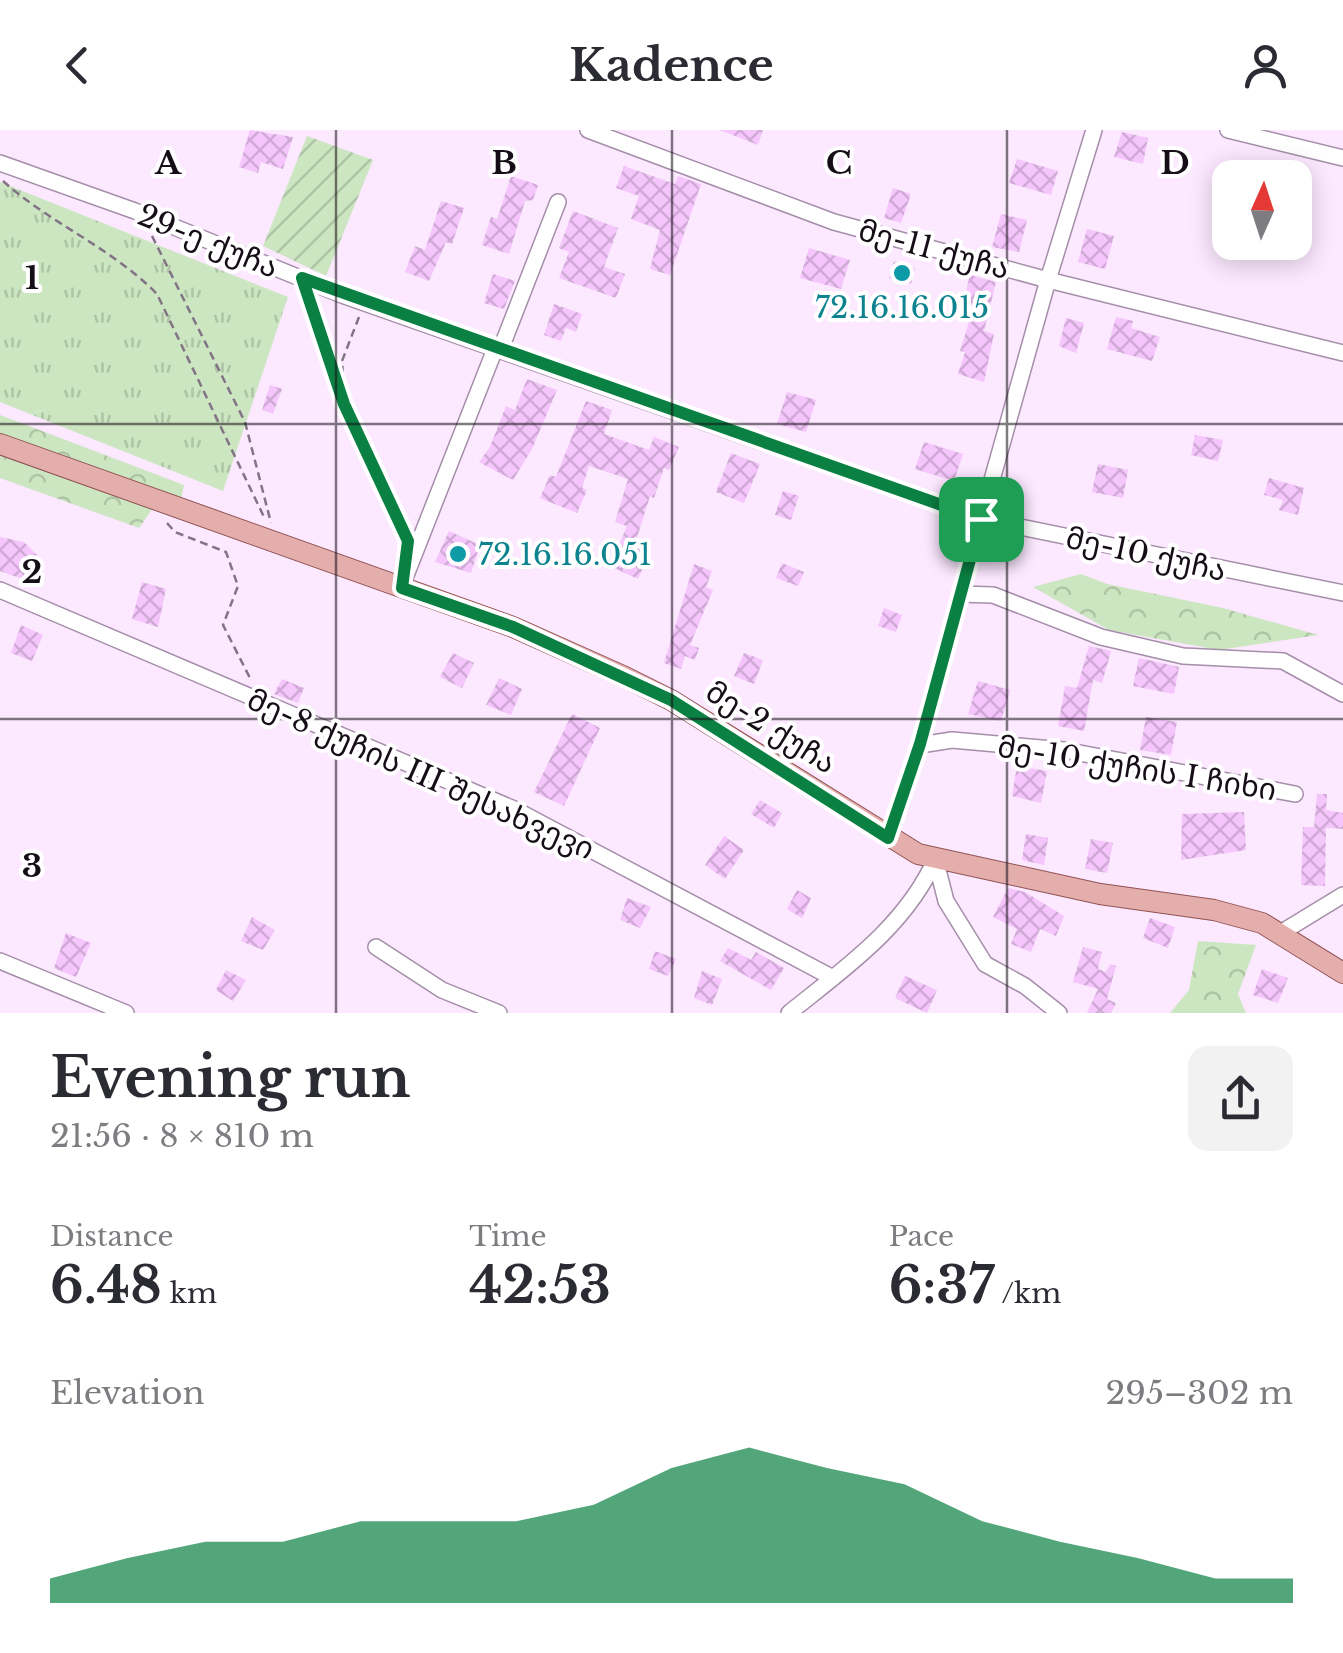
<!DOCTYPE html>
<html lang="en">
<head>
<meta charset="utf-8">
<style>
  :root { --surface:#fff; --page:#f2f2f3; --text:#2b2b33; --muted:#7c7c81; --accent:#0b8043 }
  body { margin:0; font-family:"Libre Baskerville","Noto Sans Georgian",serif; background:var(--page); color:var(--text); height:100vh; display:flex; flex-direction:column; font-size:38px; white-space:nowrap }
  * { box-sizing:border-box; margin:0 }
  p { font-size:32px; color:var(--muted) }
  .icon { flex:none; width:55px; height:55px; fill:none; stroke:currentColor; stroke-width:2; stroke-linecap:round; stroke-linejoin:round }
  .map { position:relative; height:883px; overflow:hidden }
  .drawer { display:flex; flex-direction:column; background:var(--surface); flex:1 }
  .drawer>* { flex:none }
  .needle { width:65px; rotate:3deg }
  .controls { position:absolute; left:1212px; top:30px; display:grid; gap:20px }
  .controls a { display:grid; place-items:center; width:100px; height:100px; border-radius:20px; background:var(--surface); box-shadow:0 5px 25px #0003; font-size:50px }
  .pin { position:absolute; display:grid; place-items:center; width:85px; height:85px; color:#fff; margin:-42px; border-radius:20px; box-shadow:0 5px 15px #0006 }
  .round { display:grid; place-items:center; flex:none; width:105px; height:105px; border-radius:20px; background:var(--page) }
  .head { display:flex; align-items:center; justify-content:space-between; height:170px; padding:0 50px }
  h1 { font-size:55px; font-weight:700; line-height:75px }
  .stats { display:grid; grid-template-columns:repeat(3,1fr); gap:15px; height:170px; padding:10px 50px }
  .stats div { display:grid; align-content:center }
  .stats b { font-size:50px; font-weight:700 }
  .stats small { font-size:28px; font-weight:400 }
  .stats p { font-size:28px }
  .chart { height:280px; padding:20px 50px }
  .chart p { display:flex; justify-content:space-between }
  .chart svg { width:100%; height:180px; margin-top:10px; fill:var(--accent); opacity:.7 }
  header { display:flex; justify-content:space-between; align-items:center; height:130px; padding:0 50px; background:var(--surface); font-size:45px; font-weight:700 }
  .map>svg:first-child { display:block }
</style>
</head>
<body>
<header><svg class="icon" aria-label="back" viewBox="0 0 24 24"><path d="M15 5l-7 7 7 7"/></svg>Kadence<svg class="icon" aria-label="person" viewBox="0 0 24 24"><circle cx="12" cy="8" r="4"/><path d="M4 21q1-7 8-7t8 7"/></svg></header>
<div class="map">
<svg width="1343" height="883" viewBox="0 0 1343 883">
  <defs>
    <pattern id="grass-tufts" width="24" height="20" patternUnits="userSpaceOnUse" patternTransform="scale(2.5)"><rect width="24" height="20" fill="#cce6c1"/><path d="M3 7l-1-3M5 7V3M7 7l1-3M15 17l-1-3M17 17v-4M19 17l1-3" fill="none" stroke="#aec4a5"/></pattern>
    <pattern id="forest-crowns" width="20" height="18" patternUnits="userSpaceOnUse" patternTransform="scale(2.5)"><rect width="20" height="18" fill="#cce6c1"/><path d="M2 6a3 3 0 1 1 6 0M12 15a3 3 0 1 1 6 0" fill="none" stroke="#aec4a5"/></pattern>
    <pattern id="garden-furrows" width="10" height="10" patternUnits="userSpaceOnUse" patternTransform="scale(2.5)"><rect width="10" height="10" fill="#cce6c1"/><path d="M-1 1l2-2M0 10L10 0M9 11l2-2" fill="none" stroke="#aec4a5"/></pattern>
    <pattern id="building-cross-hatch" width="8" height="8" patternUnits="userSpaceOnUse" patternTransform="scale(2.5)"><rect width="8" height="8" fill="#f5c6fc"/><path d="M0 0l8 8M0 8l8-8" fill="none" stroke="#d1a9d7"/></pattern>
  </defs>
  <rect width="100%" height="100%" fill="#fce8ff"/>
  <path fill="url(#grass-tufts)" d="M0,52L288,167L223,361L0,272Z"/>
  <path fill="url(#forest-crowns)" d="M0,285L184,355L181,370L0,307Z
    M0,323L153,378L139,398L0,348Z
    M1081,444L1107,454L1223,478L1318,505L1219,520L1109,500L1033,457Z
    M1198,811L1256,815L1238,864L1246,883H1170L1189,860Z"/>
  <path fill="url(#garden-furrows)" d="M307,6L373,30L326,146L263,116Z"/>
  <path fill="url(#building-cross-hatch)" d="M250,0L293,7L283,39L261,32L258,43L239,37Z
    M720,0H763L758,15Z
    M1122,2L1148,8L1143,34L1114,27Z
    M1017,29L1058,41L1051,65L1009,53Z
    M624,36L675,54L678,46L701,54L670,145L650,139L660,100L631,89L639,66L616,58Z
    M511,46L538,55L533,70L525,71L509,124L482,115L491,87L497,89Z
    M893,58L911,64L901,93L884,88Z
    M441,71L464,78L452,114L446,112L429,151L405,142L415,116L425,120Z
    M573,81L618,98L604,137L625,144L616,168L559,148L569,122L559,118Z
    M1001,84L1027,90L1019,122L992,117Z
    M1087,99L1114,106L1105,139L1078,132Z
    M809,118L850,130L841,159L800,148Z
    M894,131L915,138L911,154L889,148Z
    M493,144L515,151L504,179L484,173Z
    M970,145L996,152L984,201L994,204L984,252L958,244L965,222L960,221L974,176L963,173Z
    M554,174L582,184L576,202L566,198L561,211L544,205Z
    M1116,187L1133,191L1131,198L1160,207L1152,231L1107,219Z
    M1066,188L1084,193L1076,223L1059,216Z
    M527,249L557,260L532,319L513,350L479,332L490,317L506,276L515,280Z
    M270,255L282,259L273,284L262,280Z
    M787,262L816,270L806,302L777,294Z
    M586,271L612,280L604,304L649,320L654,307L679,317L669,340L664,338L654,368L650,366L634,417L649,423L638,449L610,436L627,396L615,392L628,349L589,336L582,358L587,360L577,383L540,368L550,345L556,347Z
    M1195,305L1223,310L1218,331L1191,325Z
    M924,312L963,324L954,351L915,339Z
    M731,323L760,334L744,373L716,362Z
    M1098,334L1128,340L1123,368L1092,362Z
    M1269,348L1304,358L1298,385L1279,380L1283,370L1264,365Z
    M783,361L799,366L791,390L775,385Z
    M449,401L480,415L471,443L435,432Z
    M0,407L24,412L38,426L32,441L27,439L22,449L0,441Z
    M782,433L804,442L798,456L776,448Z
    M694,434L712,441L706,457L713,460L690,515L699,518L695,530L685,526L681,539L664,533Z
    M142,452L166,459L158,497L132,489Z
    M884,478L902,485L896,502L878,496Z
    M21,495L43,505L32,531L11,523Z
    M1089,516L1111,521L1102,553L1093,550L1084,601L1058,596L1065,556L1077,558Z
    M453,523L474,533L462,558L440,547Z
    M744,523L763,530L754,554L734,546Z
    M1139,528L1179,537L1174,564L1133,556Z
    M499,548L522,559L511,585L486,575Z
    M282,549L304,558L298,573L274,564Z
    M978,551L1010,560L1001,591L968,584Z
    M572,584L600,598L564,676L534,662Z
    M1146,587L1177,592L1171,625L1140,620Z
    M1017,636L1047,641L1041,673L1012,666Z
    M1317,664H1327L1326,680L1343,683V699L1326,698L1325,756L1301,755L1303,697H1314Z
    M760,670L782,683L774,698L751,684Z
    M1244,682L1246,720L1181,730L1182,684Z
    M1026,704L1048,708L1044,735L1022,730Z
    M724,706L744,720L725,749L705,735Z
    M1091,709L1113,713L1107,743L1085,739Z
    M1008,758L1025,762L1064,786L1056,806L1040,799L1031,822L1011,814L1017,799L993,787Z
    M797,760L811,768L802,788L787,779Z
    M627,768L651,777L640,798L620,790Z
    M252,787L275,800L263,820L241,811Z
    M1150,788L1175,797L1168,818L1143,808Z
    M66,803L91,813L76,847L54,838Z
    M1083,817L1102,822L1098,839L1106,842L1110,834L1116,836L1107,869L1116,873L1111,883H1087L1098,859L1073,852Z
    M728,818L751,830L756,822L784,838L771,860L720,831Z
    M655,821L676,829L668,846L649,839Z
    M1262,839L1288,848L1278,873L1253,865Z
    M226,840L246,850L233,871L216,860Z
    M702,841L722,849L712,875L694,868Z
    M905,846L937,860L927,883L895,868Z"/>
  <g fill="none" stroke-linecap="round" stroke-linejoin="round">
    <g stroke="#a58ea9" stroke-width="18">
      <path id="minor" d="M1094,0L1048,150L1343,223
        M1228,0L1343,28
        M0,33L135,81L342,165L981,389L1048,150L834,92L588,0
        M500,221L558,72
        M401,458L495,219
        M0,460L514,679L833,848
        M960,464L993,465L1101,507L1183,526L1283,531L1343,564
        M920,615L952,610L1064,620L1295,664
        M888,708L920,615L981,389L1343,463
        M936,732L946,771L985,834L1025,856L1059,883
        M1279,804L1343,765
        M376,817L442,860L499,883
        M0,831L126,883
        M789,883C845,838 906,796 936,728"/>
    </g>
    <g stroke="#905353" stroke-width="22">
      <path id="major" d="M0,314L513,497L625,547L671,570L918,724L1100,764L1214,780L1262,793L1343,843"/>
    </g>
    <path stroke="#827484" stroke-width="2.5" stroke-dasharray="8 5" stroke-linecap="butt" d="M3,51C51,94 112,118 157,164L265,389
      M152,106L245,292L271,393
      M310,172L343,268
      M359,187L342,231L345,275L403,403
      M167,393L175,402L226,422L238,456L223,495L251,550"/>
    <use href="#minor" stroke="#fff" stroke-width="15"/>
    <use href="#major" stroke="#e3aeac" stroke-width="20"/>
  </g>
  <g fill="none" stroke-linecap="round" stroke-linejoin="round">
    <g stroke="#fff" stroke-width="20">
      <path id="route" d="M302,148L981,389L920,614L888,708L671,570L513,497L402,458L408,411L344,274Z"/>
    </g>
    <use href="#route" stroke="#0b8043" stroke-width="12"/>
  </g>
  <path fill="none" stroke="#160e17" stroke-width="2.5" stroke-opacity="0.55" d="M336,0V883M672,0V883M1007,0V883M0,294H1343M0,589H1343"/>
  <g fill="#0f9aa8" stroke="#fff" stroke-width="4">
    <circle cx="902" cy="143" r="10"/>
    <circle cx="458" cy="424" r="10"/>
  </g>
  <g text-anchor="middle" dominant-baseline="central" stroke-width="8" stroke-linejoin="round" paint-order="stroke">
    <g font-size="30" fill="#160e17" stroke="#fff">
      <text transform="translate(208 111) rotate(22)">29-ე ქუჩა</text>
      <text transform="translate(934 119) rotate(15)">მე-11 ქუჩა</text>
      <text transform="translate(1146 424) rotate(12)">მე-10 ქუჩა</text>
      <text transform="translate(771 597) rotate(32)">მე-2 ქუჩა</text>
      <text transform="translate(1137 638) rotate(9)">მე-10 ქუჩის I ჩიხი</text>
      <text transform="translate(421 644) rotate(24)">მე-8 ქუჩის III შესახვევი</text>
    </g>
    <g font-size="30" fill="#0d838f" stroke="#fff">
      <text x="902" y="177">72.16.16.015</text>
      <text x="478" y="424" text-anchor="start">72.16.16.051</text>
    </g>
  </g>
  <g font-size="32" text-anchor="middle" font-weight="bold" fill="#160e17" stroke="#fff" stroke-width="8" stroke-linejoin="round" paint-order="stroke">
    <text x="168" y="44">A</text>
    <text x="504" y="44">B</text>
    <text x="839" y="44">C</text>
    <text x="1175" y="44">D</text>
    <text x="32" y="159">1</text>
    <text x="32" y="453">2</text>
    <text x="32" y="747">3</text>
  </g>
</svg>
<div class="controls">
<a><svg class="needle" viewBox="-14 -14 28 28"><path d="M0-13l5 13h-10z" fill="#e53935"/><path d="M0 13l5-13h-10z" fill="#7c7c81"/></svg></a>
</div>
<div class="pin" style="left:981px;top:389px;background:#1e9e55"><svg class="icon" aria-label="arrive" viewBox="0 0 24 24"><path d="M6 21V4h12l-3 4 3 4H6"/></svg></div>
</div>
<section class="drawer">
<div class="head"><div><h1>Evening run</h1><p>21:56 · 8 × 810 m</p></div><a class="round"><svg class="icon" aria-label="share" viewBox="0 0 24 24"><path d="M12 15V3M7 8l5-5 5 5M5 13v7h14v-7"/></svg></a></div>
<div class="stats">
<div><p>Distance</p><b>6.48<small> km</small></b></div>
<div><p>Time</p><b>42:53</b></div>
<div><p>Pace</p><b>6:37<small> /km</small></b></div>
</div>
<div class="chart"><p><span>Elevation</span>295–302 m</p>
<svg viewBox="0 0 160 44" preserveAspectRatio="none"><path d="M0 44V38L10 33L20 29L30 29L40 24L50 24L60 24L70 20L80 11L90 6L100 11L110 15L120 24L130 29L140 33L150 38L160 38V44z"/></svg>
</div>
</section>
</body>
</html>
